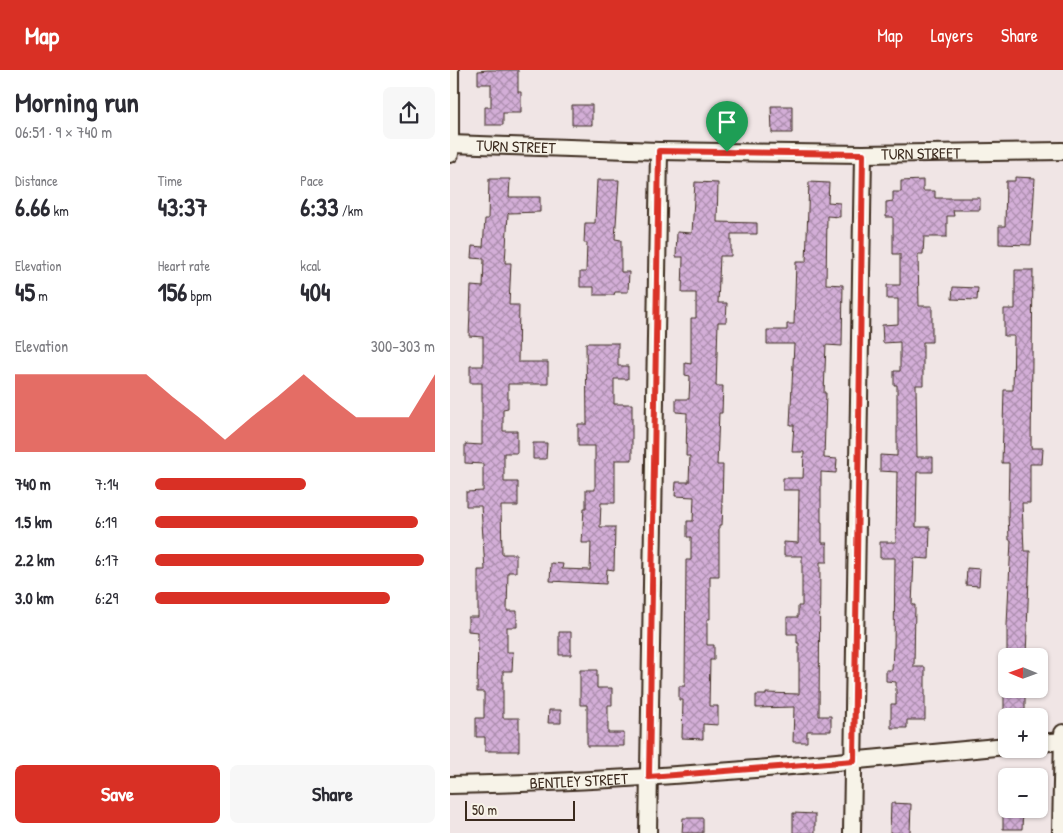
<!DOCTYPE html>
<html lang="en">
<head>
<meta charset="utf-8">
<style>
  :root { --surface:#fff; --page:#f7f7f7; --text:#2b2b33; --muted:#7c7c81; --accent:#d93025 }
  body { margin:0; font-family:"Patrick Hand",sans-serif; background:var(--page); color:var(--text); height:100vh; display:flex; flex-direction:column; font-size:19px; white-space:nowrap }
  * { box-sizing:border-box; margin:0 }
  p { font-size:16px; color:var(--muted) }
  .icon { flex:none; width:28px; height:28px; fill:none; stroke:currentColor; stroke-width:2; stroke-linecap:round; stroke-linejoin:round }
  .map { position:relative; flex:1; overflow:hidden }
  .panel { display:flex; flex-direction:column; background:var(--surface); width:450px }
  .panel>* { flex:none }
  .needle { width:32px; rotate:271deg }
  .controls { position:absolute; left:548px; top:578px; display:grid; gap:10px }
  .controls a { display:grid; place-items:center; width:50px; height:50px; border-radius:8px; background:var(--surface); box-shadow:0 1px 4px #0004; font-size:25px }
  .scale { position:absolute; left:15px; bottom:12px; width:110px; box-sizing:border-box; padding-left:5px; border:2px solid #3b2a1e; border-top:0; font-size:14px; line-height:18px; white-space:nowrap; color:#3b2a1e; -webkit-text-stroke:4px #f7f3e8; paint-order:stroke }
  .pin { position:absolute; display:grid; place-items:center; width:42px; height:42px; color:#fff; margin:-51px -21px; border-radius:50% 50% 50% 0; rotate:-45deg; box-shadow:0 0 5px #0007 }
  .pin .icon { rotate:45deg }
  .round { display:grid; place-items:center; flex:none; width:52px; height:52px; border-radius:8px; background:var(--page) }
  .summary { display:flex; align-items:center; justify-content:space-between; height:85px; padding:0 15px }
  h1 { font-size:28px; font-weight:800; line-height:38px }
  .stats { display:grid; grid-template-columns:repeat(3,1fr); gap:8px; height:85px; padding:5px 15px }
  .stats div { display:grid; align-content:center }
  .stats b { font-size:25px; font-weight:800 }
  .stats small { font-size:14px; font-weight:400 }
  .stats p { font-size:14px }
  .chart { height:140px; padding:10px 15px }
  .chart p { display:flex; justify-content:space-between }
  .chart svg { width:100%; height:90px; margin-top:5px; fill:var(--accent); opacity:.7 }
  .action { display:flex; gap:10px; margin-top:auto; padding:10px 15px }
  .action a { flex:1; height:58px; border-radius:8px; background:var(--accent); color:#fff; font-size:20px; font-weight:800; line-height:58px; text-align:center }
  .action a+a { background:var(--page); color:var(--text) }
  ul { padding:0 15px; list-style:none; font-size:16px }
  li { display:grid; grid-template-columns:80px 60px 1fr; align-items:center; height:38px }
  li i { height:12px; border-radius:6px; background:var(--accent) }
  header { display:flex; align-items:center; gap:30px; box-sizing:border-box; height:70px; padding:0 25px; background:var(--accent); color:#fff }
  header strong { font-size:24px }
  nav { display:flex; gap:28px; margin-inline-start:auto; font-size:18px }
  main { display:flex; flex:1; min-height:0 }
  .map>svg:first-child { display:block }
</style>
</head>
<body>
<header>
<strong>Map</strong>
<nav><a>Map</a><a>Layers</a><a>Share</a></nav>
</header>
<main>
<section class="panel">
<div class="summary"><div><h1>Morning run</h1><p>06:51 · 9 × 740 m</p></div><a class="round"><svg class="icon" aria-label="share" viewBox="0 0 24 24"><path d="M12 15V3M7 8l5-5 5 5M5 13v7h14v-7"/></svg></a></div>
<div class="stats">
<div><p>Distance</p><b>6.66<small> km</small></b></div>
<div><p>Time</p><b>43:37</b></div>
<div><p>Pace</p><b>6:33<small> /km</small></b></div>
</div>
<div class="stats">
<div><p>Elevation</p><b>45<small> m</small></b></div>
<div><p>Heart rate</p><b>156<small> bpm</small></b></div>
<div><p>kcal</p><b>404</b></div>
</div>
<div class="chart"><p><span>Elevation</span>300–303 m</p>
<svg viewBox="0 0 160 44" preserveAspectRatio="none"><path d="M0 44V6L10 6L20 6L30 6L40 6L50 6L60 17L70 27L80 38L90 27L100 17L110 6L120 17L130 27L140 27L150 27L160 6V44z"/></svg>
</div>
<ul>
<li><b>740 m</b>7:14<i style="width:54%"></i></li>
<li><b>1.5 km</b>6:19<i style="width:94%"></i></li>
<li><b>2.2 km</b>6:17<i style="width:96%"></i></li>
<li><b>3.0 km</b>6:29<i style="width:84%"></i></li>
</ul>
<div class="action"><a>Save</a><a>Share</a></div>
</section>
<div class="map">
<svg width="613" height="763" viewBox="0 0 613 763">
  <defs>
    <pattern id="building-cross-hatch" width="8" height="8" patternUnits="userSpaceOnUse" patternTransform="scale(1.25)"><rect width="8" height="8" fill="#d3aed7"/><path d="M0 0l8 8M0 8l8-8" fill="none" stroke="#ac8eae"/></pattern>
  </defs>
  <rect width="100%" height="100%" fill="#f0e5e5"/>
  <filter id="ink" filterUnits="userSpaceOnUse"><feTurbulence type="fractalNoise" baseFrequency=".02" numOctaves="2"/><feDisplacementMap in="SourceGraphic" scale="10" xChannelSelector="R" yChannelSelector="G"/><feConvolveMatrix kernelMatrix="1 2 1 2 8 2 1 2 1" color-interpolation-filters="sRGB"/></filter>
  <g filter="url(#ink)">
    <path fill="url(#building-cross-hatch)" stroke="#3b2a1e" d="M38,0H68V22H71V43H53V55H35V37H41V14H28V1Z
      M122,35H142V55H122Z
      M321,36H342V63H322Z
      M565,107L585,108L581,175L549,174V156H555L556,111H565Z
      M39,109H60L59,127H90V142L59,143L58,144L55,193H61L59,235H69L68,292H98V314H58V338L53,339V361H67V383H54V412H68V436H51L52,484H66V502H58L57,541H67V557H57V582H63L62,601H53V648H69V681H35V667H26V648H34V622H27L28,562L18,561V547H28V500H35L31,436H16V422L33,421V394L15,393V374L32,375V313H20V296H33V267L19,266L21,216L33,217L34,189L21,188L22,176L33,177L35,149H38Z
      M147,110H169L165,169L171,170V202H179L178,222H165L164,225H144V217H130V202H136L137,173H134L135,153H145Z
      M473,110V121H485V128H530V140H503L504,146H497V167H474L473,184H468L469,236H482V272H473V315H466L467,387H483V402H467L466,457H480L479,489L464,488L462,535H465L464,597H475V650H457V658H441V634H446V612L436,611V600H442L443,578H444L445,488H430V472H446L447,402L430,401V385L447,386V315H444V301H450V272L433,273L432,255L448,254V229H437V215H450V184H443V147H436V132L443,131V122H451V111Z
      M245,112L268,113L267,152L307,153V164H281V186H270L268,233H277L276,252H268L266,316H273L272,343H269L267,395H273L272,435H273L272,455H269V506H260V549H257V575H264V590H260L259,636H268V655L253,654V669L232,668L233,630H229V616H235L236,490H241V467H237V451H243L244,427L225,426L226,412H239L240,386H236L237,343L226,342V329H239L240,306L235,305V293L241,294V248H246V223H232L233,187H226L227,162L242,163Z
      M359,112L379,113L378,132L390,133V147L377,146L376,214L393,215L392,276L376,275L374,323H376L374,388L387,389L386,403L371,402V452H372V473H377V492H370L369,646H381V661H357V672H343L344,637L306,638V625H316V623L349,624V573H347V564H337V547H348V536H352V486H334V472L348,473L349,420H333V408H353L354,382H342L344,355H340L344,274H317V260H337V254H344L346,192H356Z
      M565,200H583L581,378H593L592,394H580V433H572L574,481H580L576,586H557V555L561,470H559L558,444L559,393H552L554,320H563L564,266H554V239H565Z
      M503,217L528,218L527,230L502,229Z
      M136,273H168V296H178V309H164V334H182V390H165V433H151L150,457H165L164,500L157,499L156,514L100,511L101,493L113,494L112,499L140,500L141,473H132L134,438H136V420H145V376H128V354H137Z
      M83,373H97L96,389H83Z
      M517,498L530,499L529,516L516,515Z
      M109,562H121V585H109Z
      M130,600H147V618H162V635H158V663H174V676H137V635H130Z
      M556,619H575V640H554V621H556Z
      M99,640H111V653H98Z
      M441,733L461,734L460,763H440Z
      M553,739H573L572,759H553Z
      M343,743L365,744V763H343Z
      M233,748H253V763H232Z"/>
    <g fill="none" stroke-linecap="round" stroke-linejoin="round">
      <g stroke="#3b2a1e" stroke-width="20">
        <g id="minor">
          <path id="s1" d="M0,74L209,81L413,84L613,81"/>
          <path d="M0,84V0"/>
          <path d="M589,673L613,671"/>
          <path id="s2" d="M0,715C186,712 371,694 556,676"/>
          <path d="M198,763L209,81"/>
          <path d="M402,763L413,84"/>
          <path d="M611,763L613,663"/>
        </g>
      </g>
      <use href="#minor" stroke="#f7f3e8" stroke-width="16"/>
    </g>
  </g>
  <g fill="none" stroke-linecap="round" stroke-linejoin="round" filter="url(#ink)">
    <g stroke="#fff" stroke-width="10">
      <path id="route" d="M209,81L413,84L404,691L199,707Z"/>
    </g>
    <use href="#route" stroke="#d93025" stroke-width="6"/>
  </g>
  <g text-anchor="middle" dominant-baseline="central" stroke-width="4" stroke-linejoin="round" paint-order="stroke">
    <g font-size="16" fill="#3b2a1e" stroke="#f7f3e8">
      <text stroke="none"><textPath href="#s1" startOffset="66">TURN STREET</textPath></text>
      <text stroke="none"><textPath href="#s1" startOffset="471">TURN STREET</textPath></text>
      <text stroke="none"><textPath href="#s2" startOffset="129">BENTLEY STREET</textPath></text>
    </g>
  </g>
</svg>
<div class="controls">
<a><svg class="needle" viewBox="-14 -14 28 28"><path d="M0-13l5 13h-10z" fill="#e53935"/><path d="M0 13l5-13h-10z" fill="#7c7c81"/></svg></a>
<a>+</a>
<a>−</a>
</div>
<div class="scale">50 m</div>
<div class="pin" style="left:277px;top:82px;background:#1e9e55"><svg class="icon" aria-label="arrive" viewBox="0 0 24 24"><path d="M6 21V4h12l-3 4 3 4H6"/></svg></div>
</div>
</main>
</body>
</html>
